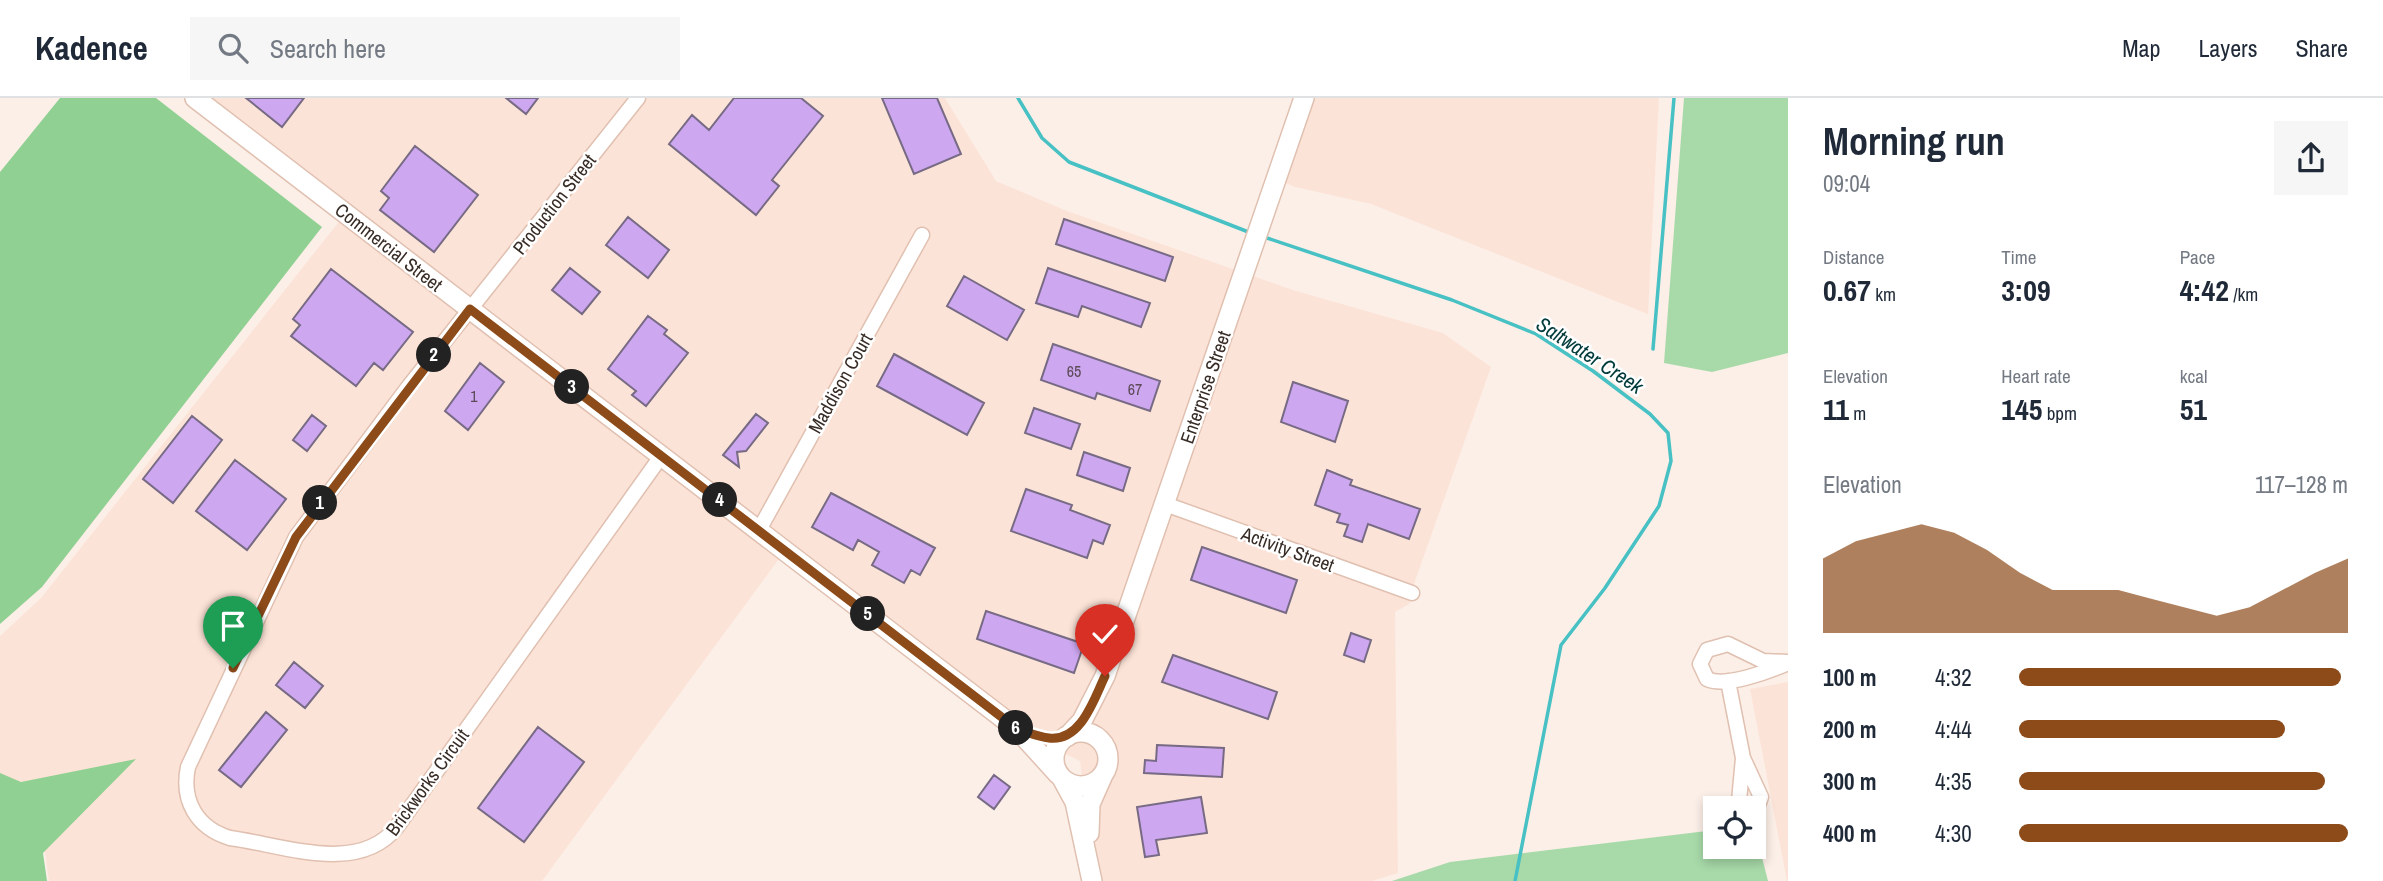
<!DOCTYPE html>
<html lang="en">
<head>
<meta charset="utf-8">
<style>
  :root { --surface:#fff; --page:#f6f6f7; --text:#1f2937; --muted:#747a83; --line:#e0e1e3; --accent:#8d4b19 }
  body { margin:0; font-family:"Archivo Narrow",sans-serif; background:var(--page); color:var(--text); height:100vh; display:flex; flex-direction:column; font-size:26px; white-space:nowrap }
  * { box-sizing:border-box; margin:0 }
  p { font-size:23px; color:var(--muted) }
  .icon { flex:none; width:38px; height:38px; fill:none; stroke:currentColor; stroke-width:2; stroke-linecap:round; stroke-linejoin:round }
  .map { position:relative; flex:1; overflow:hidden }
  .panel { display:flex; flex-direction:column; background:var(--surface); width:595px }
  .panel>* { flex:none }
  .tools { position:absolute; left:1703px; top:698px; display:grid; gap:14px }
  .tools a { display:grid; place-items:center; width:63px; height:63px; border-radius:0px; background:var(--surface); box-shadow:0 4px 10px #0003; font-size:35px }
  .pin { position:absolute; display:grid; place-items:center; width:60px; height:60px; color:#fff; margin:-72px -30px; border-radius:50% 50% 50% 0; rotate:-45deg; box-shadow:0 0 7px #0007 }
  .pin .icon { rotate:45deg }
  .km { position:absolute; width:35px; height:35px; margin:-18px; border-radius:50%; background:#222; color:#fff; font-size:19px; line-height:35px; text-align:center }
  .round { display:grid; place-items:center; flex:none; width:74px; height:74px; border-radius:0px; background:var(--page) }
  .summary { display:flex; align-items:center; justify-content:space-between; height:119px; padding:0 35px }
  h1 { font-size:38px; font-weight:800; line-height:52px }
  .stats { display:grid; grid-template-columns:repeat(3,1fr); gap:10px; height:119px; padding:7px 35px }
  .stats div { display:grid; align-content:center }
  .stats b { font-size:30px; font-weight:800 }
  .stats small { font-size:19px; font-weight:400 }
  .stats p { font-size:19px }
  .chart { height:196px; padding:14px 35px }
  .chart p { display:flex; justify-content:space-between }
  .chart svg { width:100%; height:126px; margin-top:7px; fill:var(--accent); opacity:.7 }
  ul { padding:0 35px; list-style:none; font-size:23px }
  li { display:grid; grid-template-columns:112px 84px 1fr; align-items:center; height:52px }
  li i { height:18px; border-radius:9px; background:var(--accent) }
  header { display:flex; align-items:center; gap:42px; box-sizing:border-box; height:98px; padding:0 35px; background:var(--surface); border-bottom:2px solid var(--line) }
  header strong { font-size:33px }
  nav { display:flex; gap:38px; margin-inline-start:auto; font-size:24px }
  .search { width:490px; height:63px; background:var(--page); display:flex; align-items:center; gap:18px; box-sizing:border-box; padding:0 24px; border-radius:0px; color:var(--muted); font-size:26px }
  main { display:flex; flex:1; min-height:0 }
  .map>svg:first-child { display:block }
</style>
</head>
<body>
<header>
<strong>Kadence</strong>
<div class="search"><svg class="icon" aria-label="search" viewBox="0 0 24 24"><circle cx="10" cy="10" r="6"/><path d="M15 15l6 6"/></svg>Search here</div>
<nav><a>Map</a><a>Layers</a><a>Share</a></nav>
</header>
<main>
<div class="map">
<svg width="1788" height="783" viewBox="0 0 1788 783">
  <rect width="100%" height="100%" fill="#fcefe8"/>
  <path fill="#fce3d7" d="M194,0H945L996,83L1067,113L1293,192L1443,235L1491,269L1415,483L1409,506L1395,514L1398,775L1372,783H1095L1080,663L1016,632L784,454L542,783H49L45,754L0,717V538L41,500L345,116Z
    M1303,0H1659L1648,216L1371,106L1295,89L1275,81Z
    M1788,584V783H1787L1750,591Z"/>
  <path fill="#a8daa9" d="M1684,0H1788V255L1712,274L1664,265Z
    M1754,728L1768,783H1392L1450,764L1715,732V749H1754Z"/>
  <path fill="#91d093" d="M60,0H156L322,129L42,489L0,526V74Z
    M136,661L43,755L47,783H0V675L21,684Z"/>
  <g fill="none" stroke-linecap="round" stroke-linejoin="round">
    <path stroke="#47c1c3" stroke-width="3.5" d="M1018,0L1042,40L1069,64L1251,135
      M1261,138L1452,202L1536,236L1593,273L1650,316L1668,335L1671,363L1659,408L1605,490L1561,547L1515,783
      M1653,251L1674,0"/>
  </g>
  <path fill="#cda7ef" stroke="#776a84" stroke-width="2" d="M246,0H304L282,29Z
    M506,0H538L526,16Z
    M734,0H801L823,18L772,82L779,88L756,117L669,46L692,17L709,32Z
    M882,0H937L961,56L914,76Z
    M415,48L478,97L434,154L380,112L389,100L381,93Z
    M628,119L669,152L648,180L606,147Z
    M1064,121L1173,159L1165,183L1056,146Z
    M570,170L600,194L582,216L552,192Z
    M1048,170L1150,205L1141,229L1082,208L1078,219L1036,205Z
    M331,171L413,234L383,272L374,265L356,288L291,238L300,227L293,221Z
    M964,178L1024,212L1007,242L947,208Z
    M648,218L667,232L664,236L688,255L646,308L632,297L636,293L608,271Z
    M1053,246L1160,283L1150,313L1097,295L1095,301L1041,282Z
    M894,256L984,305L967,337L877,288Z
    M480,265L504,284L468,332L445,313Z
    M1293,284L1348,303L1335,344L1281,324Z
    M1034,310L1080,326L1071,351L1025,335Z
    M756,316L768,325L746,353L737,354L739,369L723,357Z
    M312,317L326,328L307,353L293,342Z
    M192,318L222,342L173,405L143,381Z
    M1084,354L1130,370L1123,393L1077,377Z
    M235,362L286,401L247,452L196,413Z
    M1327,372L1352,382L1350,387L1420,411L1409,441L1368,426L1362,444L1344,438L1348,427L1337,424L1340,416L1315,407Z
    M1026,391L1072,407L1070,412L1110,427L1103,446L1093,442L1087,460L1011,433Z
    M831,395L935,450L920,477L911,472L904,485L872,467L879,454L858,442L853,452L812,429Z
    M1202,449L1297,482L1286,515L1191,482Z
    M986,513L1084,546L1074,575L977,541Z
    M1351,535L1371,542L1364,564L1344,557Z
    M1173,557L1277,594L1268,621L1162,584Z
    M294,564L323,588L305,610L276,587Z
    M266,614L287,632L241,689L219,672Z
    M538,629L584,664L524,744L478,710Z
    M1157,647L1224,650L1222,679L1144,675L1145,662L1156,663Z
    M994,677L1010,689L994,711L978,699Z
    M1201,699L1207,735L1156,742L1159,757L1145,759L1137,709Z"/>
  <g fill="none" stroke-linecap="round" stroke-linejoin="round">
    <g stroke="#e0c0b0" stroke-width="17">
      <path id="street" d="M638,0L409,288L296,439L188,669C181,703 197,730 230,740C283,747 358,777 396,730L662,357
        M1165,406L1412,495
        M759,432L922,137
        M1788,564L1763,563L1728,546L1707,552L1700,566L1707,581C1725,590 1770,573 1788,565
        M1728,583L1743,660L1761,699L1758,707L1750,710L1741,707L1739,703L1743,660"/>
    </g>
    <g stroke="#e0c0b0" stroke-width="22">
      <path id="secondary" d="M195,0L1017,631L1058,676
        M1054 661a27 27 0 1 1 54 0a27 27 0 1 1-54 0Z
        M1068,638L1082,623L1105,578L1304,0
        M1063,682L1075,704L1092,783
        M1089,735L1090,706L1102,679"/>
    </g>
    <use href="#street" stroke="#fff" stroke-width="14"/>
    <use href="#secondary" stroke="#fff" stroke-width="19"/>
  </g>
  <g fill="none" stroke-linecap="round" stroke-linejoin="round">
    <g stroke="#fff" stroke-width="14">
      <path id="route" d="M233,570L296,439L470,211L1017,631C1027,634 1039,639 1049,640C1081,644 1094,601 1105,578"/>
    </g>
    <use href="#route" stroke="#8d4b19" stroke-width="9"/>
  </g>
  <g text-anchor="middle" dominant-baseline="central" stroke-width="5" stroke-linejoin="round" paint-order="stroke">
    <g font-size="16" fill="#5d4b58">
      <text x="1074" y="273">65</text>
      <text x="1135" y="291">67</text>
      <text x="474" y="298">1</text>
    </g>
    <g font-size="19" fill="#382c26" stroke="#fff">
      <text transform="translate(554 106) rotate(-52)">Production Street</text>
      <text transform="translate(389 149) rotate(38)">Commercial Street</text>
      <text transform="translate(840 285) rotate(-61)">Maddison Court</text>
      <text transform="translate(1205 289) rotate(-71)">Enterprise Street</text>
      <text transform="translate(1288 451) rotate(20)">Activity Street</text>
      <text transform="translate(427 684) rotate(-54)">Brickworks Circuit</text>
    </g>
    <g font-size="21" font-style="italic" fill="#003a3a" stroke="#fff">
      <text transform="translate(1590 257) rotate(33)">Saltwater Creek</text>
    </g>
  </g>
</svg>
<div class="tools">
<a><svg class="icon" aria-label="locate" viewBox="0 0 24 24"><circle cx="12" cy="12" r="6"/><path d="M12 2v4M12 18v4M2 12h4M18 12h4"/></svg></a>
</div>
<div class="pin" style="left:233px;top:570px;background:#1e9e55"><svg class="icon" aria-label="arrive" viewBox="0 0 24 24"><path d="M6 21V4h12l-3 4 3 4H6"/></svg></div>
<div class="pin" style="left:1105px;top:578px;background:#d93025"><svg class="icon" aria-label="check" viewBox="0 0 24 24"><path d="M5 12l5 5 9-10"/></svg></div>
<b class="km" style="left:320px;top:405px">1</b>
<b class="km" style="left:434px;top:257px">2</b>
<b class="km" style="left:572px;top:289px">3</b>
<b class="km" style="left:720px;top:402px">4</b>
<b class="km" style="left:868px;top:516px">5</b>
<b class="km" style="left:1016px;top:630px">6</b>
</div>
<section class="panel">
<div class="summary"><div><h1>Morning run</h1><p>09:04</p></div><a class="round"><svg class="icon" aria-label="share" viewBox="0 0 24 24"><path d="M12 15V3M7 8l5-5 5 5M5 13v7h14v-7"/></svg></a></div>
<div class="stats">
<div><p>Distance</p><b>0.67<small> km</small></b></div>
<div><p>Time</p><b>3:09</b></div>
<div><p>Pace</p><b>4:42<small> /km</small></b></div>
</div>
<div class="stats">
<div><p>Elevation</p><b>11<small> m</small></b></div>
<div><p>Heart rate</p><b>145<small> bpm</small></b></div>
<div><p>kcal</p><b>51</b></div>
</div>
<div class="chart"><p><span>Elevation</span>117–128 m</p>
<svg viewBox="0 0 160 44" preserveAspectRatio="none"><path d="M0 44V18L10 12L20 9L30 6L40 9L50 15L60 23L70 29L80 29L90 29L100 32L110 35L120 38L130 35L140 29L150 23L160 18V44z"/></svg>
</div>
<ul>
<li><b>100 m</b>4:32<i style="width:98%"></i></li>
<li><b>200 m</b>4:44<i style="width:81%"></i></li>
<li><b>300 m</b>4:35<i style="width:93%"></i></li>
<li><b>400 m</b>4:30<i style="width:100%"></i></li>
</ul>
</section>
</main>
</body>
</html>
